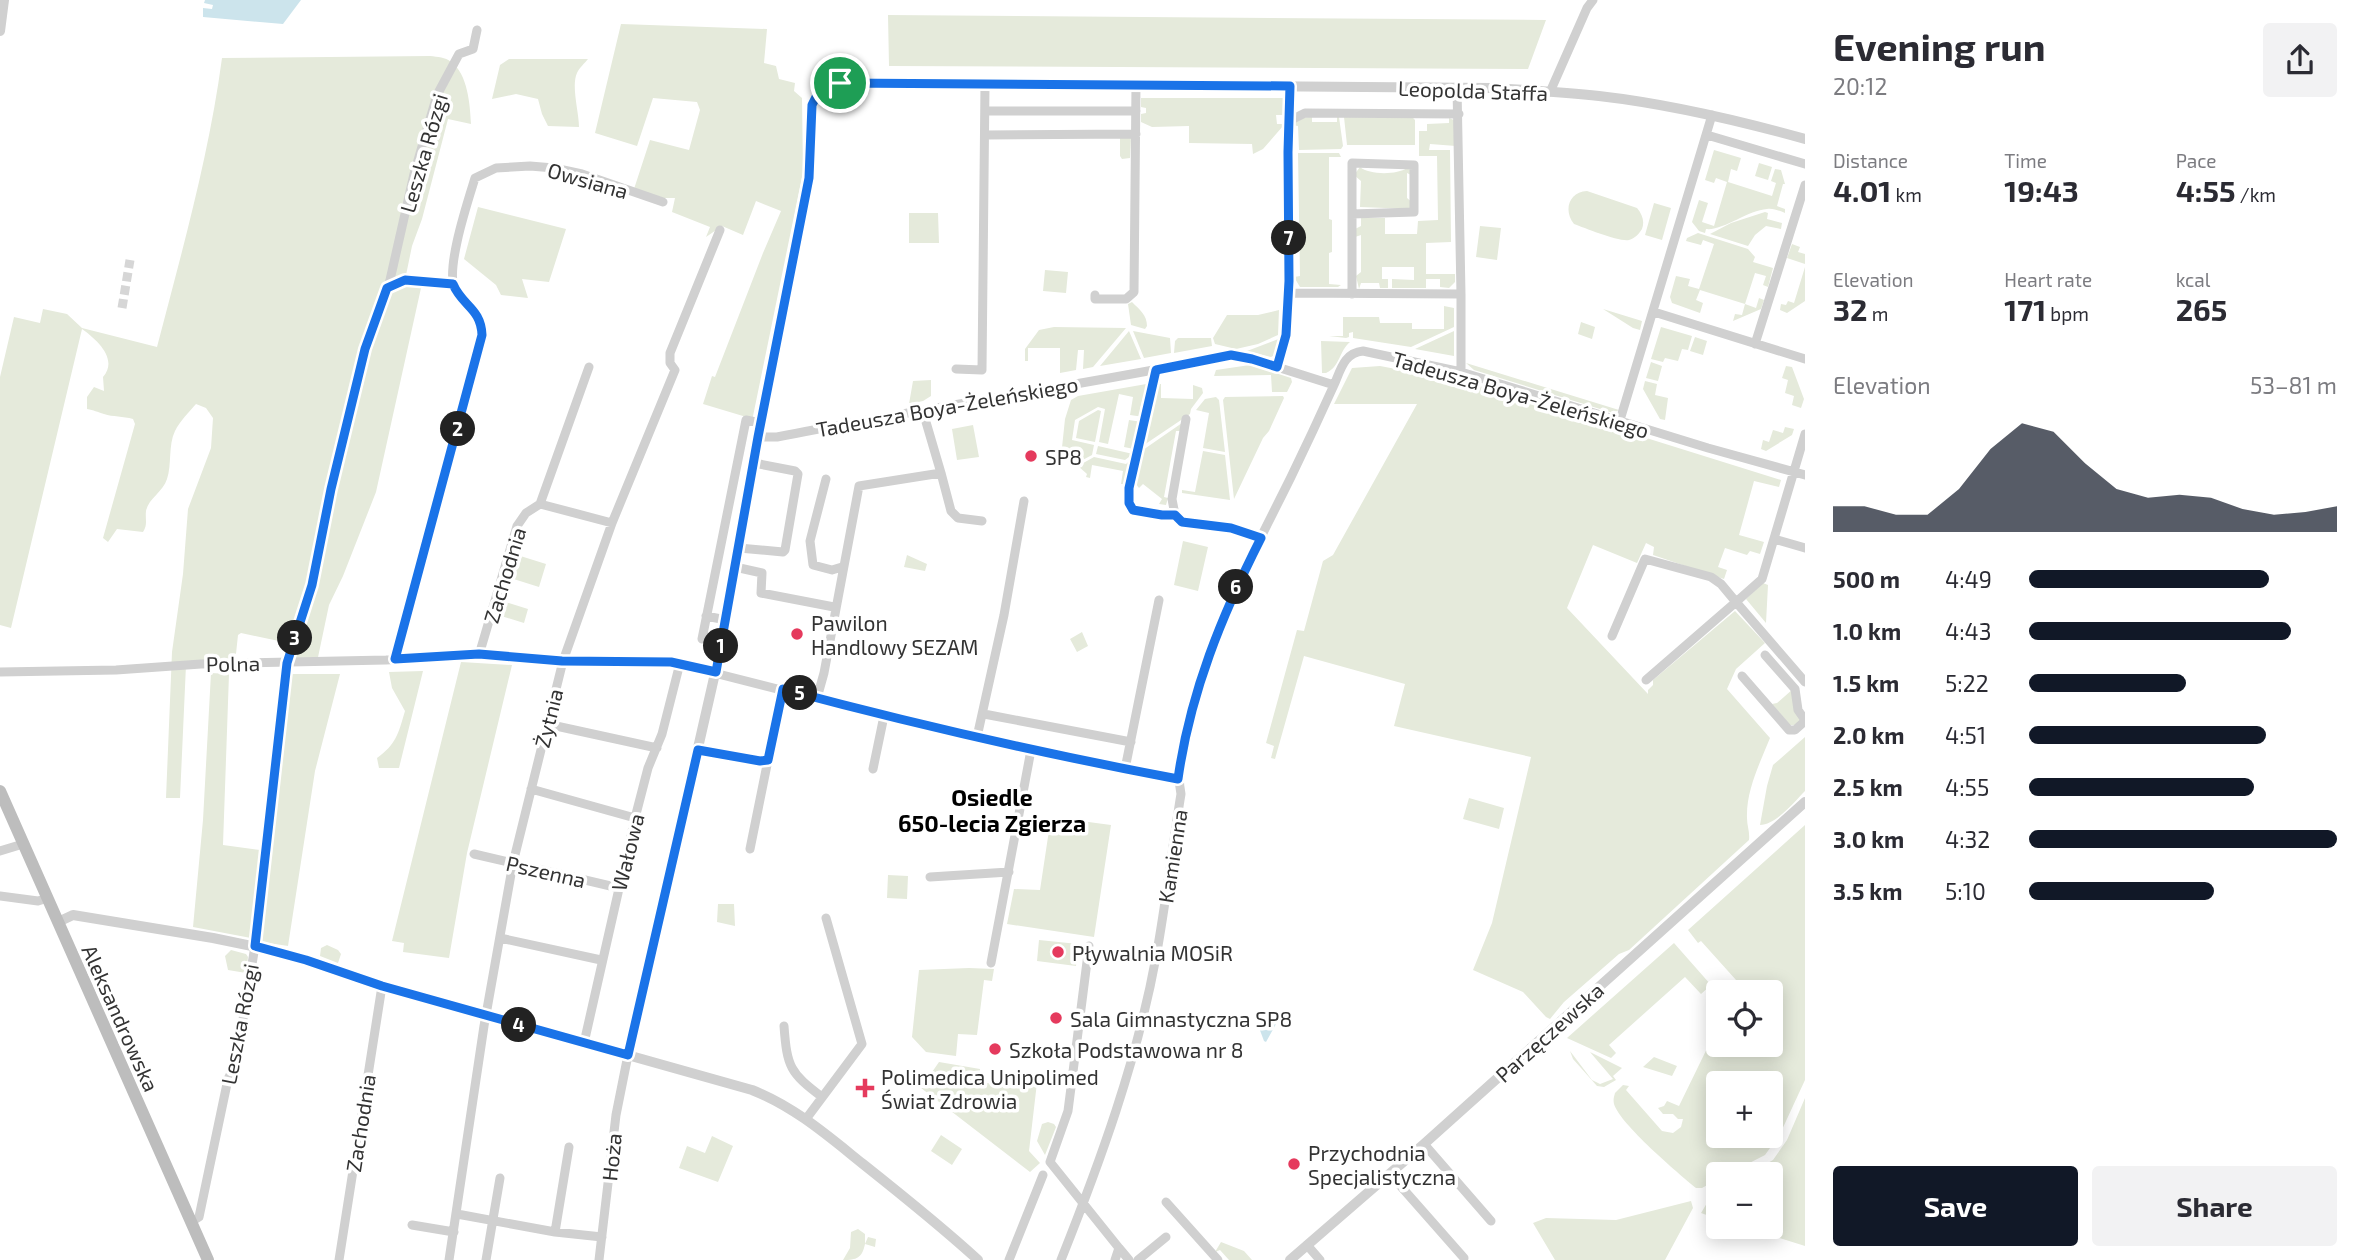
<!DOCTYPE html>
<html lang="en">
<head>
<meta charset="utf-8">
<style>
  :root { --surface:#fff; --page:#f2f2f3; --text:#2b2b33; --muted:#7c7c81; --accent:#111827 }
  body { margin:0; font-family:"Exo 2",sans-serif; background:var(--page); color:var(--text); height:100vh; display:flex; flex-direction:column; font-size:26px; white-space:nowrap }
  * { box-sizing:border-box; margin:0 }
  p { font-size:23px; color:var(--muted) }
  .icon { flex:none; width:38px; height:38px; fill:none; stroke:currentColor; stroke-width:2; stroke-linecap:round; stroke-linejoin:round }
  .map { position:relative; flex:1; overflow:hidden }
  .sheet { display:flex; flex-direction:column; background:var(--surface); width:560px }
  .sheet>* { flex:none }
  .tools { position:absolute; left:1706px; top:980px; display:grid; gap:14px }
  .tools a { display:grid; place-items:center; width:77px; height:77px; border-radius:7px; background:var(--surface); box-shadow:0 4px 18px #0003; font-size:35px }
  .pin { position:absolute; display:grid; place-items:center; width:60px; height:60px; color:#fff; margin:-30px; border:4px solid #fff; border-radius:50%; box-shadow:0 2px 7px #0007 }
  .km { position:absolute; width:35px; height:35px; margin:-18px; border-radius:50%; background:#222; color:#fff; font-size:19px; line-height:35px; text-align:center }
  .round { display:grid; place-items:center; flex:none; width:74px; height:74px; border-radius:7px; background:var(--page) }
  .overview { display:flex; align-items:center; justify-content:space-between; height:119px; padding:0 28px }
  h1 { font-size:38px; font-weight:700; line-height:52px }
  .figures { display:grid; grid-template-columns:repeat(3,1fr); gap:10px; height:119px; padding:7px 28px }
  .figures div { display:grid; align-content:center }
  .figures b { font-size:30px; font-weight:700 }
  .figures small { font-size:19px; font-weight:400 }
  .figures p { font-size:19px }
  .chart { height:196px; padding:14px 28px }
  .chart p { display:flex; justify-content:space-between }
  .chart svg { width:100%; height:126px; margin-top:7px; fill:var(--accent); opacity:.7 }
  .primary-button { display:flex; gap:14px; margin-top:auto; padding:14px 28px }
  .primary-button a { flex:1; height:80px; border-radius:7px; background:var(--accent); color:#fff; font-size:28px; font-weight:700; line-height:80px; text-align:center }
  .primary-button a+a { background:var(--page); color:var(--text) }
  ul { padding:0 28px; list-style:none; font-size:23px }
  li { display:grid; grid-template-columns:112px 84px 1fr; align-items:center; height:52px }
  li i { height:18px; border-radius:9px; background:var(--accent) }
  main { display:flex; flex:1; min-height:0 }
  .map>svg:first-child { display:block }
</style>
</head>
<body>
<main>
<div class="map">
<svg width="1805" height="1260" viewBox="0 0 1805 1260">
  <rect width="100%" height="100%" fill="#fff"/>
  <path fill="#e5eadb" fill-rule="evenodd" d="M888,15L1546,20L1528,69L889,66Z
    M621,24L767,29L764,63L776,66L779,79L795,83L794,91L802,98L803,172L752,421L746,420L743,416L703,404L712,376L715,377L763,253L781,211L756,201L743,235L722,226L706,237L710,227L672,212L675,198H664L634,189L650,140L689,150L700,110L697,102L653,98L637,146L595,133Z
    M430,56C438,57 445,57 451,62C468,74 470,105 471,124L448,119L422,219L412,246L405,280L421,288L376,492L343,576L329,605L317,662L287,663L293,644L241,633L238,635L235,663L186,665L180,798H166L172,652L183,574L188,509L211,448L213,418L206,408L196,404C189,412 180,421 175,431C168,445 172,465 167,479C163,492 148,499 146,511C145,520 148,524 143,532L117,529L108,542L103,538L135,424L133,419C123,416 113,417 104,414C97,412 94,410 87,409V397L94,387L104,391L103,377C119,359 96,339 82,329L11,628L0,625V377L14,317L40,323L43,309L67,314L82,328L157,347C182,251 209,156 222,58Z
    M509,59H588C585,63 579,68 577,73C571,86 579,112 579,127L548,126L542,114L538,99L516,94L492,99L500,65Z
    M1141,98H1284L1283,115H1276L1277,124H1284L1283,126L1263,149L1253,154L1252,144L1189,143V126L1152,127L1141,122V114L1146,113V108L1141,107Z
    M1312,117V122H1337V117H1339L1343,146L1341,149L1299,150L1298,126L1292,125L1298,118Z
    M1344,117L1413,118L1415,120V145H1347Z
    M1449,118L1454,120L1456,146L1430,144L1429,150H1450L1451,242L1426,243V274H1455V282L1449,288L1440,287V279H1426V288H1392V279L1414,280V267H1382V279H1388V288H1380L1379,283H1361L1359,289L1356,276L1361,272V235L1355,237V229L1361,226V218H1385V234H1417L1418,221L1438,220L1437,156H1419V131H1427V124L1449,123Z
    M1120,137H1131L1130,158L1122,159L1120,156Z
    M1714,150L1741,158L1737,171L1731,169L1728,182L1772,196L1776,183L1771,181L1775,169L1781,170L1785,184H1783L1777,206L1785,209V213C1780,211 1773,208 1767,209C1748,210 1723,231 1706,229L1705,233L1699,231L1692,222L1699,200L1708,203L1702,222L1714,226L1727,182L1716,178L1714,183L1705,180Z
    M1298,153H1339L1341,157H1329V219L1332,220V252L1329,253V284L1341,285L1338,287H1300L1294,277L1300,276Z
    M1759,163L1772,167L1768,180L1755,176Z
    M1360,167C1369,175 1397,175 1407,168L1411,170L1413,176L1407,173V198L1413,203L1411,209L1360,207L1361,181L1354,175Z
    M1587,191L1637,208C1642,214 1645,221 1642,229C1639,234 1635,238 1629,240C1619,242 1585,228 1574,224C1563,210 1569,192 1587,191Z
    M1654,203L1671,208L1662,240L1645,235Z
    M478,207L566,229L549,282L522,279L528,298L501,295L496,285L464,259Z
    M1765,212L1768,213L1767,219L1782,223L1781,229L1766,226L1755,235L1748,246L1710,234L1731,223Z
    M909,213H938L939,243H909Z
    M1480,226L1501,228L1497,260L1476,257Z
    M1698,233L1748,249L1755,257L1753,262L1773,268L1768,287L1763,285L1766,276L1755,273L1745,304L1756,308L1759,298L1764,300L1761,309L1733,321L1735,314L1742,315L1745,304L1700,290L1696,300L1703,303L1700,313L1672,303L1670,297L1676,276L1690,279L1688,286L1699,289L1714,244L1703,240L1701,245L1686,241L1687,238Z
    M1792,244L1800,247L1798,252L1805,254V264L1787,258Z
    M1805,267V301L1787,313L1780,310L1781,304L1786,305L1788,301L1794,303Z
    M1045,270L1068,272L1066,293L1043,291Z
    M1132,302C1140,310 1147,315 1147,326L1145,329L1131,325L1128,304Z
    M1444,306L1454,308V327L1411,347L1353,338V332L1349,333V337L1346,338L1329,336H1343V317H1379L1380,323H1412V329H1444Z
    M1603,309L1642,321L1640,330L1633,328Z
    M1279,310L1278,335L1258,344L1236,349L1215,344L1213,338L1227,315H1258Z
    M1581,322L1595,327L1592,339L1578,334Z
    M1054,327L1126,328L1093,367L1083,369L1084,350H1078L1076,370L1060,373V348H1028V361H1025V349L1039,330Z
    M1661,327L1692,336L1688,350L1682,349L1678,361L1665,358L1663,362L1651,359Z
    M1129,331L1141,359L1100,366Z
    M1133,331L1170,338L1171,353L1144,358Z
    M1454,331V356L1415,349Z
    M1695,337L1707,341L1703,355L1690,351Z
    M1178,338H1211L1212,346L1174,353L1175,341Z
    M1281,338L1273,356L1271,357L1247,351Z
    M1321,341L1350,342C1339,351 1340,367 1326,373H1322Z
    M1651,362L1662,366L1658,381L1646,378Z
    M1466,363L1619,410L1613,413L1474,370Z
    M1250,365L1291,378L1292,382L1287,392H1272L1271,375L1214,376L1216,370Z
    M1380,366L1470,383L1781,480L1779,487L1754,481L1739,535L1764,542L1760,554L1750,551L1747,555L1725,548L1718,567L1727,570L1724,579L1653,555L1654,547L1646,543L1637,563L1593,545L1567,608L1648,694V690L1653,685V680L1735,611L1765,643L1736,669L1727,689L1770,738C1760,763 1746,790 1747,818C1747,826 1750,832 1749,840L1629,950L1619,954L1564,1002L1550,1019L1546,1017L1523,992L1473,970L1492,923L1531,757L1394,726L1405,684L1304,656L1275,759L1271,758L1274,746L1266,743L1297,630L1304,631L1323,561L1333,555L1417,404H1334L1352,368Z
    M1786,366L1792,367L1804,399L1801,408L1792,405L1794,396L1785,393L1788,380L1782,378Z
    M931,380V396L923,401L909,404L913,381Z
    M1645,381L1657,384L1655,395L1668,398L1665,420L1660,419L1643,389Z
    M1152,383V386L1146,387L1140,409L1145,413L1144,417L1130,415L1133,397L1119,394L1108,444L1099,442L1105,409L1098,407L1075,420L1072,440L1094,445L1092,455L1077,463L1070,459L1061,457L1065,419L1071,400L1078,396Z
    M1158,384H1161V398L1193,399V385L1202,388L1203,393L1191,409L1190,414L1141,447Z
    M1283,396L1284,398L1269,431L1263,438L1234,499L1223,400L1225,397Z
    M1216,397L1219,400L1225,452L1203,448L1209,413L1196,410L1205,399Z
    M1098,410L1101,411L1095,442L1076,438L1079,421Z
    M1129,420L1142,422L1134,449L1124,447Z
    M1182,423L1180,431H1176L1164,497L1168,498L1166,505L1159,504L1162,499L1143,484L1139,488C1130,478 1137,464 1140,452Z
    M973,425L979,457L957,460L952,429Z
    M1785,427L1794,429L1792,435L1766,451L1761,449L1763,440L1769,442L1773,430L1783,433Z
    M1098,446L1133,454L1125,460L1096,454Z
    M1203,451L1225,455L1230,500L1182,493V490L1195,492Z
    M1094,457L1126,464L1133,458L1130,473L1123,484H1121L1123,471L1092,465L1090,478L1086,477L1087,474L1078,466Z
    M1183,541L1208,547L1198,591L1174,585Z
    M514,554L546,564L539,587L507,577Z
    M907,555L927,564L925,571L904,567Z
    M1763,583L1768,585L1766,623L1746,599Z
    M502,601L528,609L524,623L498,615Z
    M1082,632L1088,646L1077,652L1070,639Z
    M461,662L512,665L467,853L449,958L403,952L404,943L392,941Z
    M423,671L399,768H379L377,758C396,744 398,735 405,711L392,688L389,672Z
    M211,673L229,674L223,845L260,850L251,938L193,927L203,820Z
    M291,674H340L315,771L288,946L262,942L279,762Z
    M1793,689L1800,718V722L1796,725H1790L1772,704L1777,703Z
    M1805,737V791C1794,802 1776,825 1760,825L1767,786L1773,765Z
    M1469,798L1504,808L1499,829L1463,819Z
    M1051,817L1111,825L1094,937L1007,924L1014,889L1040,890Z
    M1805,825V1080L1780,1134L1765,1155L1728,1174H1718V1179L1702,1188H1696C1678,1173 1620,1124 1614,1104C1613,1099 1614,1097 1615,1093L1623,1085L1629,1086L1626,1090L1662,1131L1673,1133L1681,1127L1683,1119H1678L1673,1114H1663L1658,1108L1664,1106L1667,1101L1679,1106L1718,1026V1045H1771V992H1744L1745,990L1701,941L1698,943L1688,930ZM1718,1083H1771V1136H1718Z
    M888,875L908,876L907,899L887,898Z
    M718,904H734L735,926L717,922Z
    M1039,940L1078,944L1076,966L1037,961Z
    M1674,943L1711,985L1701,994L1685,977L1609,1045L1616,1053L1611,1058L1567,1038Z
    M327,945L338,950L341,954L338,963L320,956L321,948Z
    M231,950L246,954L248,957L246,973L228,970L225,956Z
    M969,968L994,969L992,981L984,980L977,1035L958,1034L956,1056L926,1052L912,1037L919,970Z
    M1570,1051L1592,1080L1600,1084L1613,1079L1590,1052L1622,1068L1613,1076L1616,1080L1604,1087L1597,1086L1573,1059Z
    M1654,1057L1677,1066L1672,1076L1643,1067Z
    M939,1062L980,1069L979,1082L1027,1088L1030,1073L1038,1074L1029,1151L1040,1163L1030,1172L921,1088Z
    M1805,1098V1246L1744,1227H1771V1174H1749L1773,1160L1787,1140Z
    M1048,1122L1054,1124L1056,1127L1045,1155L1037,1141L1042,1124Z
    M941,1135L962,1149L952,1165L931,1151Z
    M712,1136L733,1146L718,1182L679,1168L687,1146L705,1153Z
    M1718,1194V1219L1701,1213L1707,1203Z
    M1691,1201L1693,1208L1665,1260H1555L1533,1223L1546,1218L1616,1220Z
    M858,1229L865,1234V1244L868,1237L876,1239L875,1247L865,1244C862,1258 857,1260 843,1260L850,1248L851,1232Z
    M1221,1242L1244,1251L1252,1260H1229L1220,1250L1215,1252Z"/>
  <path fill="#cce4ec" d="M205,0H301L283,24L203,17V8L212,9L213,5L204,3Z
    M1265,1018L1273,1019L1276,1024L1266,1042L1264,1041L1258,1025L1262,1019Z"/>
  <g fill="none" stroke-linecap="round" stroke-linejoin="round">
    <path stroke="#d6d6d6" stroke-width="9" stroke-dasharray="9 4.5" stroke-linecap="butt" d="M122,308L130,260"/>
    <path stroke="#d0d0d0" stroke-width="9" d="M1290,87L1288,293L1461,294L1457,88
      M1550,92L1587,8L1593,0
      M985,111H1136
      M1289,125L1293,119L1305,113L1459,114
      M985,135L1136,134
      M1707,135L1805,164
      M1352,214L1414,212V165L1352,163V294
      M387,288L405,280L453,284
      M1461,294V372
      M1095,295V299H1126L1134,292L1136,85
      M1654,312L1805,359
      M1755,344L1805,185
      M1277,367L1286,335L1288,293
      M956,369L982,370L985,85
      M1156,370L1129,489L1130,508L1156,514L1175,515L1182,522L1231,528L1261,538
      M1620,420L1712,115
      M1805,434L1762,579L1736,602L1805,682
      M758,437H777C900,413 1024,394 1148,371C1182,365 1218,350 1252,359L1334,385C1341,369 1344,353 1363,351L1461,372L1708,448L1805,475
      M941,473L951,511L958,518L982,521
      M826,479L810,541L813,565L832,570L842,567
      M540,504L612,523
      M1175,515L1172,499L1186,419
      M1774,539L1805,548
      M739,548L783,552L785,550L798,474L795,471L754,463
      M735,567L762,573L761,593L834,607
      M706,616L726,620
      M1612,636L1645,559L1711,577L1721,584L1736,602L1646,680
      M702,639L746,420L761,423
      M479,655L517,526L526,513L540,504L589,367
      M1765,655L1795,689L1798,710L1805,720
      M395,659L482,335C481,310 465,308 455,290C445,269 468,201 475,178L496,168L530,166L554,168L582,174L663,202
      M0,672L116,670L201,664L386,660L479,655L563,661L671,662L884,716L1031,750L1178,779
      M1742,676L1789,730H1795L1805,721
      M817,698L824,673L859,486L941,473L926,422V410
      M984,714L1131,742
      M547,724L657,748
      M977,737L1004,615L1024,501
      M698,750L760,761L768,760L783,689
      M873,769L884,716
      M1125,769L1159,600
      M531,789L635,818
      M750,849L768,760
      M0,851L23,844
      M474,854L619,888
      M930,877L1009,872
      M0,896L38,901L48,898
      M500,938L601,960
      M1089,946L1068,1111L1050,1162L1119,1248L1115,1260
      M991,963L1031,750
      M784,1026C787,1067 790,1073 822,1097
      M584,1043L635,818L648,768L662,734L680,663
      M806,1119L862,1044L826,918
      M1424,1144L1491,1221
      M1390,1174L1464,1258
      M1166,1202L1218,1260
      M457,1214L555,1232L602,1237
      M191,1222L199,1217L228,1079L233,1069L238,1050L255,946L287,663L312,585L331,489L365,350L390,280L414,174L437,95L459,54L473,49L477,30
      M412,1225L454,1232
      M555,1232L569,1147
      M1307,1245L1320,1260
      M1119,1248L1129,1260
      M339,1260L382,986
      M449,1260L484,1026L513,863L563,661L612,523L675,370L670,363V353L720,230
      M486,1260L500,1178
      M599,1260L616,1115L628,1055
      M1009,1260L1043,1175
      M1061,1260C1100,1162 1137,1061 1156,957C1166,903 1172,848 1181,794C1177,775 1181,761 1184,742C1201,647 1249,562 1291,477C1306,446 1320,416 1334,385
      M1138,1260L1166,1237"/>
    <path stroke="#d0d0d0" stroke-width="10" d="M0,31L4,0
      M58,922L73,915L79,916L213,938L281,952L382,986L752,1090C795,1107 828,1136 863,1164C902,1195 941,1226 978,1260
      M628,1055L721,647L758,437L809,178L812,105L815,96L824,88L830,85L843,83L1491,88C1527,90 1563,92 1599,96C1669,104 1737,120 1805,139
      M1290,1260L1424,1144L1805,802"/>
    <path stroke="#bdbdbd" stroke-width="12" d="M0,791L208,1260"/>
  </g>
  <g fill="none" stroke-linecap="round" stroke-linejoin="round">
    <g stroke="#fff" stroke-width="14">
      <path id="route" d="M840,83L1290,86L1288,152L1289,281L1286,335L1277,367L1252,359L1231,355L1156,370L1129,488V503L1133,510L1162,515H1175L1182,522L1231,528L1261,538C1222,615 1190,693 1178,779C1045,754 914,724 783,689L768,760L760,761L698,750L628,1055L382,986L306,960L255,946L287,663L312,585L331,489L365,349L387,288L405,280L453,284C462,306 481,308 482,335L395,659L479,654L562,661L671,662L716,672L758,437L809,178L812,105L818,93L824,88Z"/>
    </g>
    <use href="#route" stroke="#1a73e8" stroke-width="9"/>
  </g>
  <g fill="#e53a5d" stroke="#fff" stroke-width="2.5">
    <circle cx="1031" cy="456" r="7"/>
    <circle cx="797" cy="634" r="7"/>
    <circle cx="1058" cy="952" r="7"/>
    <circle cx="1056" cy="1018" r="7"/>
    <circle cx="995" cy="1049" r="7"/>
    <path d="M861.5 1077.5h7v7h7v7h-7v7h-7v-7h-7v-7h7z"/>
    <circle cx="1294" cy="1164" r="7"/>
  </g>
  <g text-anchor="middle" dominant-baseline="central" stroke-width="7" stroke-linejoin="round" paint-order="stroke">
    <g font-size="21" fill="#333" stroke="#fff">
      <text transform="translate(1473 90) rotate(2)">Leopolda Staffa</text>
      <text transform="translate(423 153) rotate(-74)">Leszka Rózgi</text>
      <text transform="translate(588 180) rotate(16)">Owsiana</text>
      <text transform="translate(1521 394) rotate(16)">Tadeusza Boya-Żeleńskiego</text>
      <text transform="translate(947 406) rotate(-10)">Tadeusza Boya-Żeleńskiego</text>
      <text transform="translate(504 575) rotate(-73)">Zachodnia</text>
      <text transform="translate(233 663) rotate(-1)">Polna</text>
      <text transform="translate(548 718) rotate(-76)">Żytnia</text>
      <text transform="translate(627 852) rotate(-76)">Wałowa</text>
      <text transform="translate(1172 856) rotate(-81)">Kamienna</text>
      <text transform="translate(546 871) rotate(13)">Pszenna</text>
      <text transform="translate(121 1018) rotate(66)">Aleksandrowska</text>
      <text transform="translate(239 1024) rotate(-79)">Leszka Rózgi</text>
      <text transform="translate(1549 1032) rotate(-42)">Parzęczewska</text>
      <text transform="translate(360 1123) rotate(-81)">Zachodnia</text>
      <text transform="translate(611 1157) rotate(-84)">Hoża</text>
    </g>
    <g font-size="21" fill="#333" stroke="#fff" text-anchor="start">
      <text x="1045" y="456">SP8</text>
      <text x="811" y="622">Pawilon<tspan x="811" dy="24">Handlowy SEZAM</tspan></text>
      <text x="1072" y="952">Pływalnia MOSiR</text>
      <text x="1070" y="1018">Sala Gimnastyczna SP8</text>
      <text x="1009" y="1049">Szkoła Podstawowa nr 8</text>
      <text x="881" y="1076">Polimedica Unipolimed<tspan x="881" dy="24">Świat Zdrowia</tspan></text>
      <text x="1308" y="1152">Przychodnia<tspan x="1308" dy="24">Specjalistyczna</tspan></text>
    </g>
    <g font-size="23" font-weight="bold" fill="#000" stroke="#fff">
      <text x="992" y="797">Osiedle<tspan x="992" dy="26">650-lecia Zgierza</tspan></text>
    </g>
  </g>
</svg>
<div class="tools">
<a><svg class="icon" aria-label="locate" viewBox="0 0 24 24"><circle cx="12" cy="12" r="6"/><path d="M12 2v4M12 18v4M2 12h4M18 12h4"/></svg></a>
<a>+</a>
<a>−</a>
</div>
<div class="pin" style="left:840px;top:83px;background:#1e9e55"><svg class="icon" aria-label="arrive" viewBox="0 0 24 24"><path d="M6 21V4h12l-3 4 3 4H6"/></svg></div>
<b class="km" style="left:721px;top:646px">1</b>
<b class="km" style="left:458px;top:429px">2</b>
<b class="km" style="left:295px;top:638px">3</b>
<b class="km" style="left:519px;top:1025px">4</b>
<b class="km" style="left:800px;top:693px">5</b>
<b class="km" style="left:1236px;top:587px">6</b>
<b class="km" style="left:1289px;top:238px">7</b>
</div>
<section class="sheet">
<div class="overview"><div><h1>Evening run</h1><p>20:12</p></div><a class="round"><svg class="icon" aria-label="share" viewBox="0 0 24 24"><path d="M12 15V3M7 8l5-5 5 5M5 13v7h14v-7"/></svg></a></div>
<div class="figures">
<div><p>Distance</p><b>4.01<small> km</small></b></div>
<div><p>Time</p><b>19:43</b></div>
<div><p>Pace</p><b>4:55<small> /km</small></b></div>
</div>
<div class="figures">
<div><p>Elevation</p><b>32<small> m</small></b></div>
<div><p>Heart rate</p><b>171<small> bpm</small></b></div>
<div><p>kcal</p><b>265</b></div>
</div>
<div class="chart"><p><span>Elevation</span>53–81 m</p>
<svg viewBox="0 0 160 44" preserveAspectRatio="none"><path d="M0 44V35L10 35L20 38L30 38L40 29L50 15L60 6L70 9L80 20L90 29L100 32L110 31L120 32L130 36L140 38L150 37L160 35V44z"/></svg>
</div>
<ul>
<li><b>500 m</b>4:49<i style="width:78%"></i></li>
<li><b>1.0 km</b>4:43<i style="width:85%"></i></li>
<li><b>1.5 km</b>5:22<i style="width:51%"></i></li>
<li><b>2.0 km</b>4:51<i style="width:77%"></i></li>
<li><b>2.5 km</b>4:55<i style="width:73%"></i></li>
<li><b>3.0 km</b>4:32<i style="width:100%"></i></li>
<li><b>3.5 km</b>5:10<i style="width:60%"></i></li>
</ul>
<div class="primary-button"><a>Save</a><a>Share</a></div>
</section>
</main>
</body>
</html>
